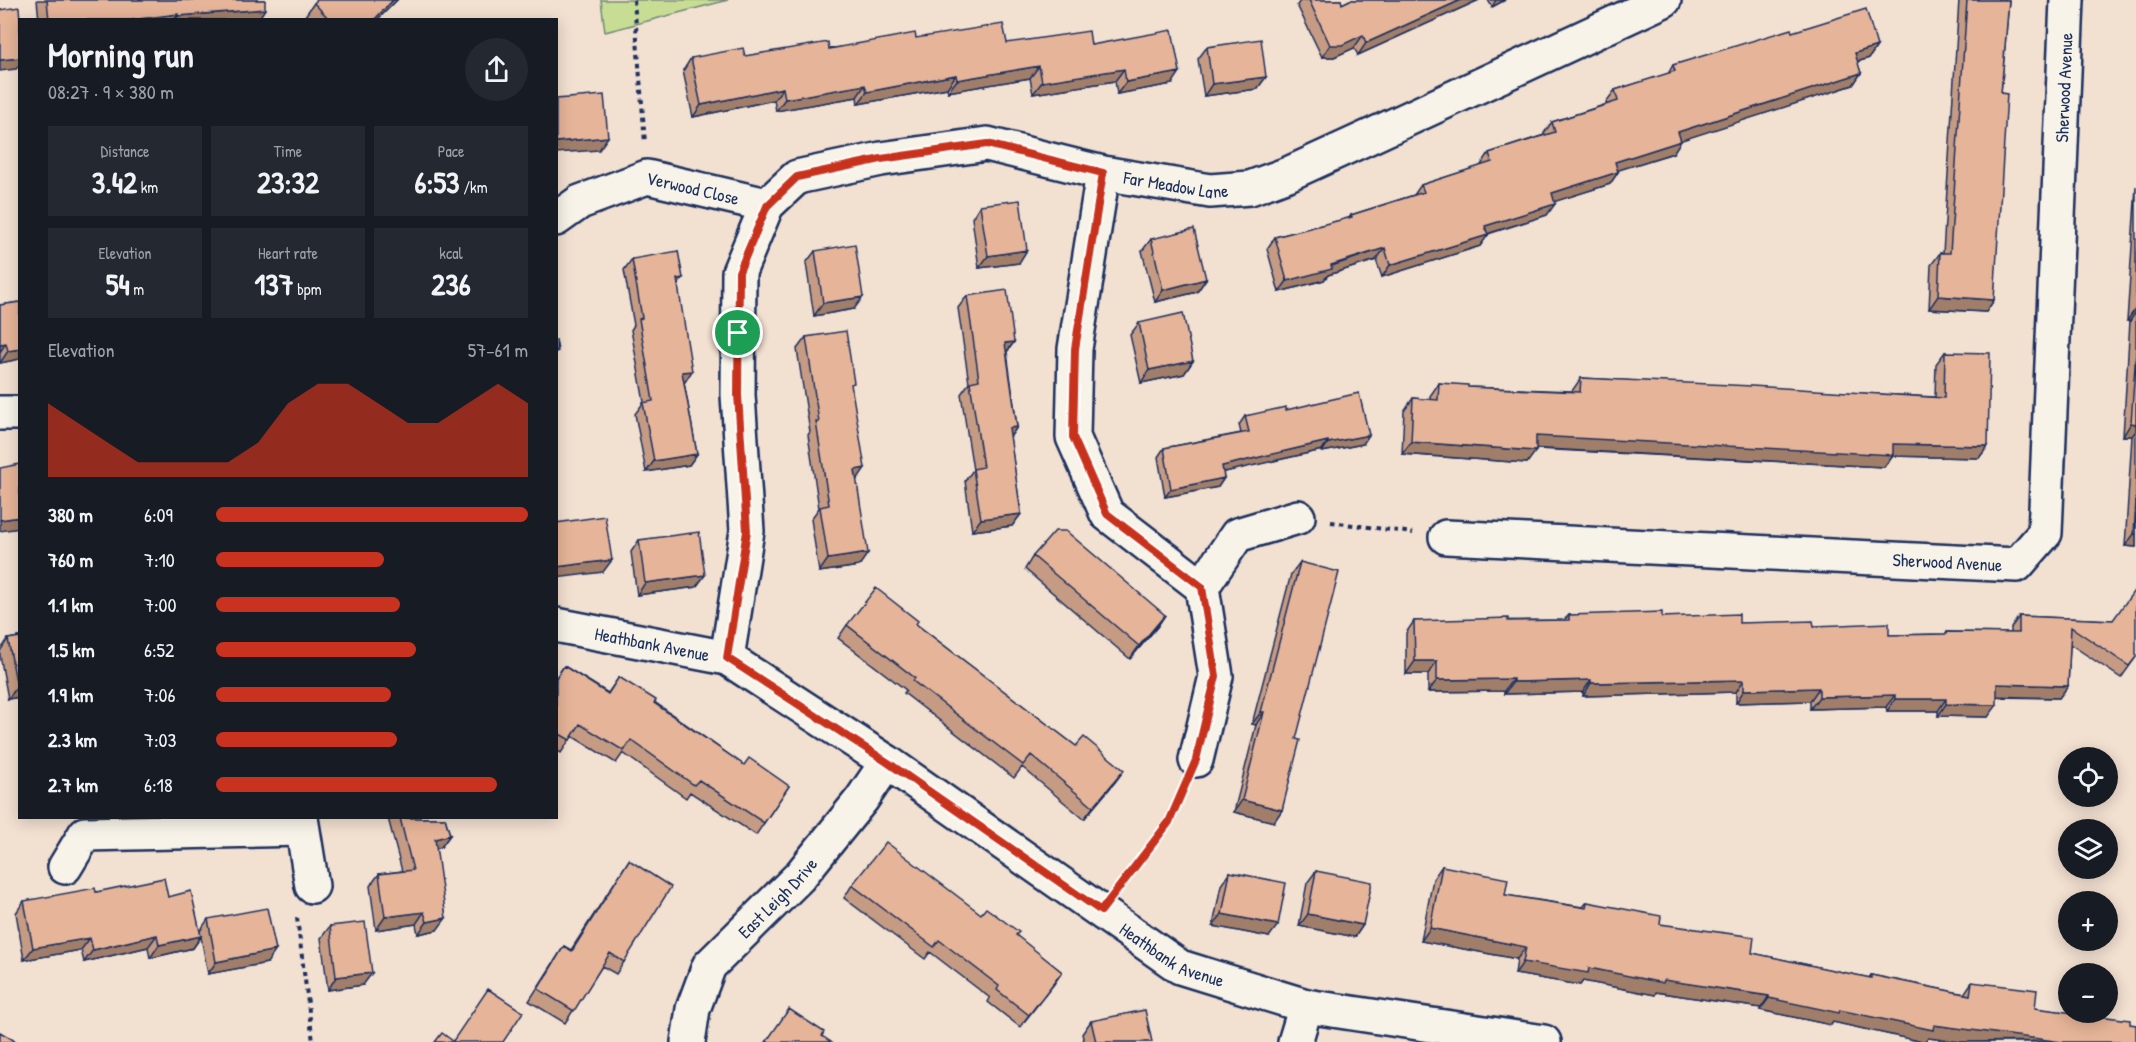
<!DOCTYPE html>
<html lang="en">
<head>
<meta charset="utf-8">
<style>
  :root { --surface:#171b24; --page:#242831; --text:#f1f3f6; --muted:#9ea1a6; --accent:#c8321e }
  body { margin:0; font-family:"Patrick Hand",sans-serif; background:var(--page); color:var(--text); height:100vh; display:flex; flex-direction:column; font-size:22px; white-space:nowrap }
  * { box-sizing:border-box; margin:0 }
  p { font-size:20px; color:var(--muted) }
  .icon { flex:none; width:33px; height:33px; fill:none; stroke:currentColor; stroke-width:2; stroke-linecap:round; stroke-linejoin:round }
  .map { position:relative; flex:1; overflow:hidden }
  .details { position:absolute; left:18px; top:18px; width:540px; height:801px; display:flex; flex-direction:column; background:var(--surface); border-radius:0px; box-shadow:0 3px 15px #0003 }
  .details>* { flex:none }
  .tools { position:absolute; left:2058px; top:747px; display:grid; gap:12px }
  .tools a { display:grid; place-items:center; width:60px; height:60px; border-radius:50%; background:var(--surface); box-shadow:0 3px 15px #0003; font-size:30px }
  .pin { position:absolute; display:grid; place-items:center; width:51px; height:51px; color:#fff; margin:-26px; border:3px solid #fff; border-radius:50%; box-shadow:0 2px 6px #0007 }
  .round { display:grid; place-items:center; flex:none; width:63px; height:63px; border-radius:32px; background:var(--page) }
  .summary { display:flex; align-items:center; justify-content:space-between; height:102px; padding:0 30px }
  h1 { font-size:33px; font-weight:800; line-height:45px }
  .stats { display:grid; grid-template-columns:repeat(3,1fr); gap:9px; height:102px; padding:6px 30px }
  .stats div { display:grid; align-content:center; border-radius:0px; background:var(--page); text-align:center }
  .stats b { font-size:30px; font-weight:800 }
  .stats small { font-size:16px; font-weight:400 }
  .stats p { font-size:16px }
  .chart { height:168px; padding:12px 30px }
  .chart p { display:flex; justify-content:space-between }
  .chart svg { width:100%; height:108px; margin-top:6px; fill:var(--accent); opacity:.7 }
  ul { padding:0 30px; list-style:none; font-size:20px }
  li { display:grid; grid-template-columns:96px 72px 1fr; align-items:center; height:45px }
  li i { height:15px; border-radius:8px; background:var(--accent) }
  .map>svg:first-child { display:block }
</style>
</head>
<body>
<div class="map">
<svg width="2136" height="1042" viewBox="0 0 2136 1042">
  <rect width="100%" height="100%" fill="#f2e0d0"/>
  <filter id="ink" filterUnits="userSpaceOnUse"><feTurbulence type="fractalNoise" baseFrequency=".0167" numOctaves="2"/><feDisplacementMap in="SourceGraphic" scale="12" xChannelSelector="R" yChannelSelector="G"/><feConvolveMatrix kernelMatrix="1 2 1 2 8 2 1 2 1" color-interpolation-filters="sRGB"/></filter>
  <g filter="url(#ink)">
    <path fill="#c7dd93" stroke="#718678" stroke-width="1.5" d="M601,0H728L605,32Z"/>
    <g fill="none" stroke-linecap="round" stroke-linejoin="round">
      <g stroke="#1b2f5e" stroke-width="38">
        <g id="minor">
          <path d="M1103,173L1075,349L1073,437L1107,514L1202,587L1216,676L1196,760"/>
          <path id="s1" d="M556,219L580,202L647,177L767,205"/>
          <path d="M0,413H20"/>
          <path id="s2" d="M1446,537L2017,565L2045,533L2067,0"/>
          <path d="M1202,587L1237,535L1298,517"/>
          <path id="s3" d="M556,625L727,658L887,762L1180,967L1306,1006L1544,1042"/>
          <path id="s4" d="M727,658L747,531L738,395L739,272L767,205L797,177L881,159L987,144L1103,173L1210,191L1250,188L1288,174L1371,136L1664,0"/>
          <path d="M301,818L312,886"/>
          <path d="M65,867L85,834L302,829"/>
          <path id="s5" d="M688,1042L693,1009L709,966L799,877L862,799L887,762"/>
          <path d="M1295,1042L1306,1006"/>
        </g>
      </g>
      <path stroke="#1b2f5e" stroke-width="4" stroke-dasharray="4.5 4.5" stroke-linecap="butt" d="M634,0L645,143
        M1331,522L1413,533
        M1121,885L1169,822L1182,791
        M297,918L313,1042"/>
      <use href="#minor" stroke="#f7f3e8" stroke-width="33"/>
    </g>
    <path fill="#c69b83" stroke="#1b2f5e" stroke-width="1.5" d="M37,0H265L258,20H39Z
      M397,0L377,20H309L305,16L314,3Z
      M1301,0H1341L1342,4L1350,0H1479L1358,55L1354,48L1334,57H1322L1297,5Z
      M1488,0H1505L1492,7Z
      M1959,0H2009L2001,93L1994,300L1986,312L1929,309L1931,265L1940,253H1943Z
      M1792,32L1877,46L1869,58L1857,62L1861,73L1853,85L1681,140L1673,153L1617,170L1618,172L1610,184L1555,201L1547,215L1488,234L1480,246L1382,277L1376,260L1328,275L1324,280L1279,292L1267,249L1275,237L1349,218L1351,215L1414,195L1421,185L1481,166V165L1489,153L1544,135V133L1552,122L1607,104L1606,102L1615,90L1668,74L1673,65Z
      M916,38L1007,43L1091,45L1172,84L1117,94L1115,81L1033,94L1030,78L948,92L947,88L858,104L857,97L776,111L774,100L693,117L683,71L691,58L745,56L829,49Z
      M1207,47L1266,77L1257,89L1204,96L1198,59Z
      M2136,186V547L2125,546L2132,436H2123L2130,321H2127Z
      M980,205L1019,263L979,268L972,218Z
      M1151,239L1206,279L1197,292L1155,302L1142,251Z
      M815,251L854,309L814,316L806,263Z
      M632,259L678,286L684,382L697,454L689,465L646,472L635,414L644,402L631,330L634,325L624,270Z
      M967,296L1014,342L1007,352L1017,427L1010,437L1021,514L1012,526L972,531L965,481L973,470L961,394L969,383L958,308Z
      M20,302V359L0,363V305Z
      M1139,323L1193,361L1184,374L1141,383L1130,335Z
      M806,337L851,387L859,566L819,572L811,519L819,508L808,435L810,432L797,349Z
      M1945,352L1988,446L1979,458L1892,456L1884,467L1536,449L1527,463L1402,454L1404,411L1413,398L1430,400V396L1439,383L1468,387L1572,391L1581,378L1935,397L1936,364Z
      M1286,410L1363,444L1322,452V450L1223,472L1224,478L1218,487L1165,497L1158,457L1164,448L1241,433L1239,425L1245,416Z
      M639,540L705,575L696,587L637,595L631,552Z
      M1033,556L1165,615L1157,627L1130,659L1025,569Z
      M1300,562L1296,739L1282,810L1274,822L1234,812L1256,725L1252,724L1291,574Z
      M1569,615L1662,617L1739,623L1814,626L1889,635L1946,634L1947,632L2011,633V628L2019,616L2113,620L2136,657L2121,678L2070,644L2068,686L2059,698L1997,697L1988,717L1938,716V711H1887L1886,707L1810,709V701L1736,703V692L1583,696V692L1504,694V691L1428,692V674H1406V633L1414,621L1564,620Z
      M916,624L1076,746L1124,770L1115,782L1084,819L1022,767L1014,778L904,693L906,690L838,638L847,625Z
      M20,637V697L8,699L0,655V651L8,639Z
      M564,666L608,693L619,677L744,765L789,786L756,835L690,792L686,798L623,753L616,763L572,736L561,753L556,750V677Z
      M388,818H445L450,835L441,847L436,848L437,930L418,934L416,924L376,930L370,886L379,874L402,871Z
      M629,860L624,962L616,974L602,966L565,1023L529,1001L564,946L571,950Z
      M1442,866L1505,895L1583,907L1587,902L1752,953L1869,978L1871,975L1964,994L1972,982L2035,1008L2130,1024L2136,1042H1962L1928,1038L1925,1042H1923L1833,1022L1831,1025L1760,1010L1761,1008L1656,992L1655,995L1583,981L1580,985L1515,974L1517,959L1421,941L1433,879Z
      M1316,871L1363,925L1355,937L1299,926L1307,883Z
      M1230,872L1269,937L1213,926L1221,885Z
      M852,885L981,914L1016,936L1062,972L1020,1027L988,1002L990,998L930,952L925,959L844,898Z
      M96,892L168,897L200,931L208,919L267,963L208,974L201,937L193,948L150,958L148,947L84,962L81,950L24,960L16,913L24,901Z
      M330,926L363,985L328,990L321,938Z
      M1091,1021L1152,1042H1084L1082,1034Z"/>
    <path fill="#a17e6a" stroke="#1b2f5e" stroke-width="1.5" d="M393,0H397L377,20H374Z
      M1461,0H1479L1358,55L1366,43Z
      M1496,0H1505L1492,7Z
      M265,9L258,20H176L178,16Z
      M178,14L174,20H130Z
      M1363,35L1354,48L1334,57H1322L1330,45Z
      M1877,46L1869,58L1847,65L1855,53Z
      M20,58V65L16,69L0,71V60Z
      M1039,66L1030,78L948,92L957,80Z
      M1124,69L1115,81L1033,94L1042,82Z
      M1180,72L1172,84L1117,94L1126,82Z
      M1861,73L1853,85L1670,144L1678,132Z
      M956,75L947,88L858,104L867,92Z
      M1266,77L1257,89L1204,96L1212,84Z
      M865,85L857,97L776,111L785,99Z
      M783,88L774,100L693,117L701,105Z
      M608,137L599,150L556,153V142Z
      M1681,141L1673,153L1606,174L1615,162Z
      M1618,172L1610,184L1544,205L1552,193Z
      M1555,204L1547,215L1477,237L1485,226Z
      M1488,235L1480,246L1382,277L1390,265Z
      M1385,248L1376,260L1328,275L1324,280L1279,292L1287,281Z
      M1027,250L1019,263L979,268L988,256Z
      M683,278L675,289L677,279Z
      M1206,279L1197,292L1155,302L1163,290Z
      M1938,296L1994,300L1986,312L1929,309Z
      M863,297L854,309L814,316L823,303Z
      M2136,308V312L2130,321H2127Z
      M1014,342L1005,354V343Z
      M6,343L0,352V344Z
      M20,349V359L0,363L8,351Z
      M1193,361L1184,374L1141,383L1149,370Z
      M692,371L685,382L675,383L682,372Z
      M2131,423L2136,424V431L2132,436H2123Z
      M1017,427L1008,440L1009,428Z
      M1369,435L1363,444L1322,452L1328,443Z
      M1536,436L1893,444L1988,446L1979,458L1892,456L1884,467L1528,448Z
      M1328,441L1322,450L1216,474L1222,466Z
      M1411,442L1536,451L1527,463L1402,454Z
      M697,454L689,465L646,472L654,461Z
      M865,468L856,481L855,470Z
      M1224,478L1218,487L1165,497L1171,489Z
      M1021,514L1012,526L972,531L981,519Z
      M20,517V528L0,531V520Z
      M2134,534H2136V547L2125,546Z
      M868,553L859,566L819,572L828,559Z
      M612,560L603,572L556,578V567Z
      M705,575L696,587L637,595L645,583Z
      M1165,615L1157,627L1130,659L1139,646Z
      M1415,661H1437L1428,674H1406Z
      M1513,679L1504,691L1428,692L1437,680Z
      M1591,680L1583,692L1504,694L1513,682Z
      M1744,680L1736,692L1583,696L1591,683Z
      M1997,684L2068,686L2059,698L1989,696Z
      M17,687H20V697L8,699Z
      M1819,688L1810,701L1736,703L1744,690Z
      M1895,695L1886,707L1810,709L1819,697Z
      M1895,699H1946L1938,711H1887Z
      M1946,704L1997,705L1988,717L1938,716Z
      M1261,712H1264L1256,725L1252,724Z
      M1124,770L1115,782L1084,819L1093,807Z
      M1242,800L1282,810L1274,822L1234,812Z
      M450,835L441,847L427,851L435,839Z
      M424,912L416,924L376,930L385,917Z
      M1222,914L1278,925L1269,937L1213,926Z
      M1308,914L1363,925L1355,937L1299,926Z
      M446,918L437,930L418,934L427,922Z
      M1430,928L1526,947L1517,959L1421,941Z
      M157,935L148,947L84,962L93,950Z
      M201,936L193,948L150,958L159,945Z
      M90,938L81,950L24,960L33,948Z
      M276,950L267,963L208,974L216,962Z
      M1523,962L1589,968L1769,996L1761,1008L1656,992L1655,995L1583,981L1580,985L1515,974Z
      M1062,972L1054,984L1020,1027L1029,1015Z
      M372,973L363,985L328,990L336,977Z
      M1769,998L1934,1025L2062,1041L1962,1042L1928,1038L1925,1042H1923L1833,1022L1831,1025L1760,1010Z"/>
    <path fill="#e6b498" stroke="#1b2f5e" stroke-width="1.5" d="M47,0H265V9L178,16V14L130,20H49Z
      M317,0H393L374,20H330L314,3Z
      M1309,0H1341L1342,4L1350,0H1461L1366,43L1363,35L1342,45H1330Z
      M1967,0H2009L2001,93L2007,94L1994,300L1938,296L1940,253H1950Z
      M19,7L20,20V58L0,60V10Z
      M1866,9L1877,46L1855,53L1861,73L1678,132L1681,141L1615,162L1618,172L1552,193L1555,204L1485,226L1488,235L1390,265L1385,248L1331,265L1332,269L1287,281L1275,237L1352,217L1351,215L1424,192L1421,185L1492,162L1489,153L1555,132L1552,122L1618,101L1615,90L1675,71L1673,65L1791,29L1792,32Z
      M1003,24L1007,43L1089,31L1091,45L1172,30L1180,72L1126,82L1124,69L1042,82L1039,66L957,80L956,75L867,92L865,85L785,99L783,88L701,105L691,58L743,48L745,56L828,42L829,49L915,33L916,38Z
      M1261,39L1266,77L1212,84L1207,47Z
      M604,95L608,137L556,142V99Z
      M1020,200L1027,250L988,256L980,205Z
      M1194,229L1206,279L1163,290L1151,239Z
      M855,244L863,297L823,303L815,251Z
      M678,251L683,278L677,279L692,371L682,372L697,454L654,461L643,403L653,401L639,319L642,318L632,259Z
      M1007,290L1014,342L1005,343L1017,427L1009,428L1021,514L981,519L973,469L983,467L970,382L979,380L967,296Z
      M20,302V349L8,351L6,343L0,344V305Z
      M1183,313L1193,361L1149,370L1139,323Z
      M846,331L854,383L851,384L865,468L855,470L868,553L828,559L820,507L829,505L816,422H819L806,337Z
      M556,339L558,351L556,352Z
      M2136,351V424L2131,423Z
      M1945,352L1990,353L1988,446L1893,444V455L1536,436V451L1411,442L1413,398L1438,400L1439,383L1468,385V387L1580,392L1581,378L1752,386L1944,398Z
      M1359,393L1369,435L1328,443V441L1222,466L1224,478L1171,489L1164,448L1249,432L1245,416L1286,407V410Z
      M20,464V517L0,520V468Z
      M2136,501V534H2134Z
      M605,516L612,560L556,567V523Z
      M1055,531H1066L1165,615L1139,646L1033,556Z
      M699,532L705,575L645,583L639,540Z
      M1300,562L1339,572L1296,739L1300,740L1282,810L1242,800L1264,712H1261Z
      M876,588L918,621L916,624L1076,746L1084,737L1124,770L1093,807L1031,755L1023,765L913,681L915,678L847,625Z
      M2136,588V657L2129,666L2071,627L2068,686L1997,684V705L1946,704V699H1895V695L1819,697V688L1744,690V680L1591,683V680L1513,682V679L1437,680V661H1415L1414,621L1508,618V621L1569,620V615L1662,612V617L1739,614V623L1813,621L1814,626L1889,623V635L1947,634V632L2019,633V616L2113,620Z
      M20,637V687H17L8,639Z
      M564,666L608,694L619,677L656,700L654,703L744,765L749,758L789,786L764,823L699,780L694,785L631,740L624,751L580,724L570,740L556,732V678Z
      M400,818H445L450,835L435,839L446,918L427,922L424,912L385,917L379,874L413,870Z
      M886,842L981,914L986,908L1019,932L1016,935L1062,972L1029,1015L997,990L999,986L939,940L934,947L852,885Z
      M629,860L671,887L624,962L610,953L574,1011L538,989L564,946L572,951Z
      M1442,866L1508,879L1505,895L1586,908L1587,902L1661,916L1660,924L1754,937L1752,953L1871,978V975L1970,995L1972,982L2037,990L2035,1008L2130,1020V1024L2136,1025V1042H2062L1934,1025L1933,1030L1840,1010L1839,1013L1769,998V996L1664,980L1663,983L1589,968L1588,973L1523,962L1526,947L1430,928Z
      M1316,871L1372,882L1363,925L1308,914Z
      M1230,872L1286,883L1278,925L1222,914Z
      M164,878L168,897L191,891L201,936L159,945L157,935L93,950L90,938L33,948L24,901L95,888L96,892Z
      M267,908L276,950L216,962L208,919Z
      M365,922L372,973L336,977L330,926Z
      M488,989L523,1012L503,1042H435L442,1033L453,1041Z
      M789,1009L824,1032L822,1036L831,1042H766Z
      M1145,1010L1152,1042H1096L1091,1021Z
      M0,1032L17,1042H0Z"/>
  </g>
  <g fill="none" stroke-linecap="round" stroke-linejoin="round" filter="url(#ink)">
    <g stroke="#fff" stroke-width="12">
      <path id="route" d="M987,144L1103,173L1075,349L1073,437L1107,514L1202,587L1216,676L1196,760L1169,822L1101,911L887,762L727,658L747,531L738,395L739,272L767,206L797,177L881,159Z"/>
    </g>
    <use href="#route" stroke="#c8321e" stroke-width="8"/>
  </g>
  <g text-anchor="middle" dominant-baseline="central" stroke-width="5" stroke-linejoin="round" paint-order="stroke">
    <g font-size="18" fill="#1b2f5e" stroke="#f7f3e8">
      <text stroke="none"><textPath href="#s2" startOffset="1060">Sherwood Avenue</textPath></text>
      <text stroke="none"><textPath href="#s4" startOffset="888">Far Meadow Lane</textPath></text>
      <text stroke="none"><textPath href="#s1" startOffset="148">Verwood Close</textPath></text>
      <text stroke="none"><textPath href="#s2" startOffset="502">Sherwood Avenue</textPath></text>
      <text stroke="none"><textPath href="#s3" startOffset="98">Heathbank Avenue</textPath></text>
      <text stroke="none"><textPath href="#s5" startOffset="176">East Leigh Drive</textPath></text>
      <text stroke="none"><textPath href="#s3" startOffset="710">Heathbank Avenue</textPath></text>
    </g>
  </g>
</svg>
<div class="tools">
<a><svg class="icon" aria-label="locate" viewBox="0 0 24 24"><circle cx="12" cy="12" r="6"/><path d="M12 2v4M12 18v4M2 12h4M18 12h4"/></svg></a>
<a><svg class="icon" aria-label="layers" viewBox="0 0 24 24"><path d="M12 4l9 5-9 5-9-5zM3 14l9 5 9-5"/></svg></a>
<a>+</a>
<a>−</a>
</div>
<div class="pin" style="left:738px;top:333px;background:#1e9e55"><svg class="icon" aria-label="arrive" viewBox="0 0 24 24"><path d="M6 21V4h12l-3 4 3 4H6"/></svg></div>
<section class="details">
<div class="summary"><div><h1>Morning run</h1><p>08:27 · 9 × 380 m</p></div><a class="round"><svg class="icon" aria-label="share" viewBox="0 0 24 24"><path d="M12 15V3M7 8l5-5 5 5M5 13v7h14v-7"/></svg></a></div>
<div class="stats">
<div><p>Distance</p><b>3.42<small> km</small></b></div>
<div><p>Time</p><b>23:32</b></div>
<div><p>Pace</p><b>6:53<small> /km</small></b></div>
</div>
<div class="stats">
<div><p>Elevation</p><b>54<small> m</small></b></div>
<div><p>Heart rate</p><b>137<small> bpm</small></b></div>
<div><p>kcal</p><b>236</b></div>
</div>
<div class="chart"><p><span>Elevation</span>57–61 m</p>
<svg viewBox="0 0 160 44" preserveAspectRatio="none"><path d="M0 44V14L10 22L20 30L30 38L40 38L50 38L60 38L70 30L80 14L90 6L100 6L110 14L120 22L130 22L140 14L150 6L160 14V44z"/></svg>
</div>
<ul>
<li><b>380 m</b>6:09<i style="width:100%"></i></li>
<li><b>760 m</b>7:10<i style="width:54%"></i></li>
<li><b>1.1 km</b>7:00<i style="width:59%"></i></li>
<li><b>1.5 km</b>6:52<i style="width:64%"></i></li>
<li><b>1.9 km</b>7:06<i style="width:56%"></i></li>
<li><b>2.3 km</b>7:03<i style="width:58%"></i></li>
<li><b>2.7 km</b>6:18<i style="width:90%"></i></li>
</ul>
</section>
</div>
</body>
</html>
